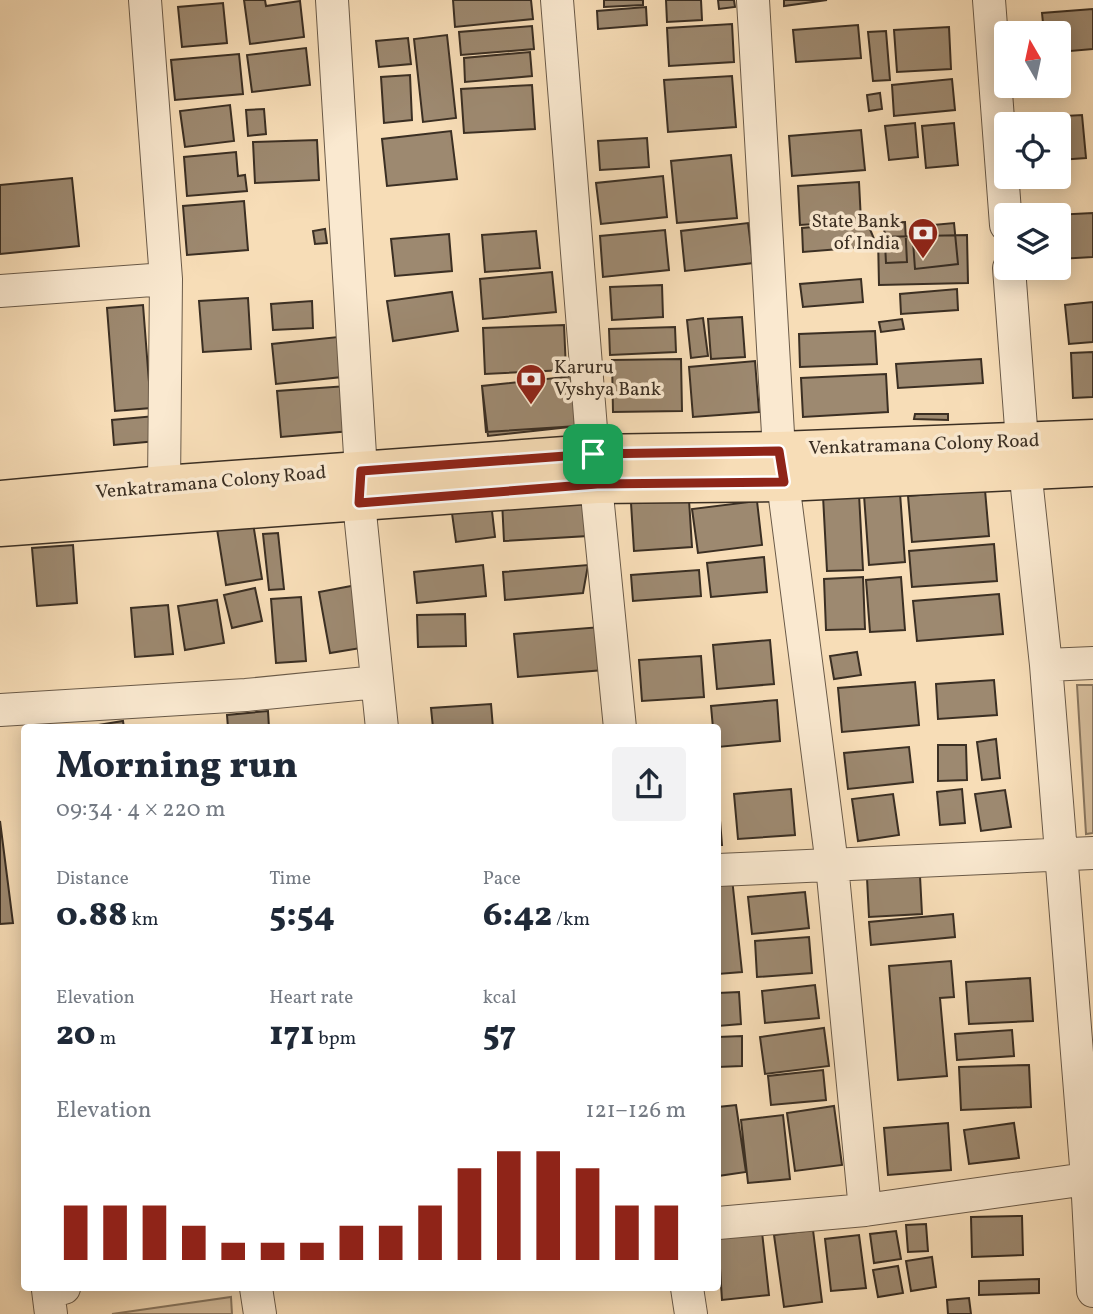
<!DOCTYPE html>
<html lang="en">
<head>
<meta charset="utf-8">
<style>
  :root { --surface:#fff; --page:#f2f2f3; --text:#1f2937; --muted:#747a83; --accent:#8f2418 }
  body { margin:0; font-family:Vollkorn,serif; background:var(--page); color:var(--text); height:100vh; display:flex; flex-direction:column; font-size:26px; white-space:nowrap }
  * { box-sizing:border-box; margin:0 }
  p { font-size:23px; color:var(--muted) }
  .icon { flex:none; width:38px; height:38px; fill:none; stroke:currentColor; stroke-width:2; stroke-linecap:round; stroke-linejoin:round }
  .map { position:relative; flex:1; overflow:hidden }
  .drawer { position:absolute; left:21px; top:724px; width:700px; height:567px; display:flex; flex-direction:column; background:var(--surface); border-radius:7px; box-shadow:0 4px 18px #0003 }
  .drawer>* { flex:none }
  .needle { width:46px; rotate:351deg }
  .buttons { position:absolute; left:994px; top:21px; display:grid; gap:14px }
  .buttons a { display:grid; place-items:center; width:77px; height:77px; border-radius:7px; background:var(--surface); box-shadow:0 4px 18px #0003; font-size:35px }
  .pin { position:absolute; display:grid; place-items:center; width:60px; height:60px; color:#fff; margin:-30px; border-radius:14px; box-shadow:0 4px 10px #0006 }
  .round { display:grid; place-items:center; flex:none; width:74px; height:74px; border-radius:7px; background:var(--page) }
  .head { display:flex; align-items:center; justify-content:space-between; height:119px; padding:0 35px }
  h1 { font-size:38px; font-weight:800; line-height:52px }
  .metrics { display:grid; grid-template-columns:repeat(3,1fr); gap:10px; height:119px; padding:7px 35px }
  .metrics div { display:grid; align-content:center }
  .metrics b { font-size:35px; font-weight:800 }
  .metrics small { font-size:19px; font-weight:400 }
  .metrics p { font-size:19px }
  .chart { height:196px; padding:14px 35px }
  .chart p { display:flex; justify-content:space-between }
  .chart svg { width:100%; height:126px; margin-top:7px; stroke:var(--accent); stroke-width:6 }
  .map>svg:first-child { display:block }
</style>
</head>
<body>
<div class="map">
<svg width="1093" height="1314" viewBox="0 0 1093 1314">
  <rect width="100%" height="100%" fill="#f7ddb7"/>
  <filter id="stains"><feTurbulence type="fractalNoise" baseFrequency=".00286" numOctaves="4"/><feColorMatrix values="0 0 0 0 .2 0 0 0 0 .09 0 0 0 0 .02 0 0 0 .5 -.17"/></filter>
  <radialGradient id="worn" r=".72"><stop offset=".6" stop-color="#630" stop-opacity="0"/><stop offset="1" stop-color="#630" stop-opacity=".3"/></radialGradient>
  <path fill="#d7bf9e" stroke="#897760" stroke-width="2" d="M1077,685H1093V833L1086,834Z
    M231,1297L232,1314H112Z"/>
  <path fill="#9d8970" stroke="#3b2f23" stroke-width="2" d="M244,0H265L266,6L300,1L304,37L250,44Z
    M453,0H531L533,19L455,27Z
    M604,0H643V5L604,7Z
    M666,0H701L702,20L667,22Z
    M718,0H734L735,7L719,9Z
    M784,0H827L784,6Z
    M223,3L227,43L182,47L178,7Z
    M646,7L647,25L598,29L597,11Z
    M1093,9V49L1059,52V33H1044L1042,13Z
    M732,24L734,62L669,66L667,28Z
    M858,25L861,58L796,62L793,30Z
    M532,26L534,49L461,55L459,32Z
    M949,27L951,69L897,72L894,30Z
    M886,31L890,80L873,81L868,32Z
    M447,35L456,118L423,122L414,39Z
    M408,38L411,64L379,67L376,41Z
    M306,48L310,85L252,92L247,55Z
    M530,52L532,76L465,82L464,58Z
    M239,54L243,94L175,100L171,60Z
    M410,75L412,120L384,123L381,77Z
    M732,76L736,127L668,132L664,80Z
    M952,79L955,110L894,116L892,85Z
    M532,85L535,129L464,133L461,89Z
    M880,93L882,109L869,111L867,95Z
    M230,105L234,141L185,147L180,111Z
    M264,109L266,134L248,136L246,110Z
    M1082,115L1086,158L1059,160V124H1049L1048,117Z
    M915,123L918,157L889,160L885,126Z
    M954,123L958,165L926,168L922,126Z
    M861,130L865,170L792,176L789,136Z
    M451,131L457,179L387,186L382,139Z
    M647,138L649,167L600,170L598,141Z
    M317,140L319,180L255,183L253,142Z
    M236,152L238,176L245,175L247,191L187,196L184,157Z
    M731,155L737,218L677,223L671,161Z
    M663,176L667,217L601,224L596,183Z
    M72,178L79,246L0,254V185Z
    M859,182L861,221L800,225L798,186Z
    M244,201L248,250L187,255L183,206Z
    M1093,213V257L1059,259V215H1054Z
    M867,222L877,246L803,252L802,228Z
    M905,222L907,262L886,263L884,223Z
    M748,223L753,263L685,271L681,231Z
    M954,223L958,264L915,269L912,227Z
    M325,229L327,243L315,244L313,231Z
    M665,230L669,270L603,277L600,236Z
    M536,231L540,268L485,272L482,235Z
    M449,234L452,271L395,276L391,239Z
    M967,235L968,283L879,285L878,237Z
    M552,272L556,312L483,319L480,279Z
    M861,279L863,302L803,307L800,284Z
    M662,285L663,317L612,320L610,287Z
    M957,289L958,310L901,314L900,294Z
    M452,292L458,331L393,341L387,301Z
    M248,298L251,349L203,352L199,301Z
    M312,301L313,328L273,330L271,304Z
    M1093,302V342L1069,344L1065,305Z
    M143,305L151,408L115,411L107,308Z
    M742,317L745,357L711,359L708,319Z
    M703,318L708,356L691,358L687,320Z
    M902,319L904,329L881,332L879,322Z
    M564,325L566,370L485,374L483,328Z
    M675,327L676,352L610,355L609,329Z
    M875,331L877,364L800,367L799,334Z
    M338,337L342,377L276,384L272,344Z
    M1093,352V397L1073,398L1071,353Z
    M681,359L682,411L613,412L612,360Z
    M981,359L983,383L898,388L896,364Z
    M755,361L759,412L693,417L689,367Z
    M886,374L888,412L803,417L801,378Z
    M573,376L578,426L486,432L482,386Z
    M573,376L578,426L488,436L482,386Z
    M347,386L351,431L281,437L277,391Z
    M915,414H948V420L914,419Z
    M155,416L157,441L114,445L112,420Z
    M985,490L989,536L912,542L908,496Z
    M900,493L905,562L869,565L864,495Z
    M490,494L495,537L456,542L450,499Z
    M859,494L863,570L827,571L823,496Z
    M586,496L588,536L504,541L502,501Z
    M689,500L692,547L634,551L631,503Z
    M757,501L762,545L698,553L692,509Z
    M253,523L262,579L226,585L217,529Z
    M278,533L284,589L269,590L263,534Z
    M994,544L997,581L912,587L909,551Z
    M73,545L77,603L37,606L32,548Z
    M764,557L767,592L711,597L707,563Z
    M483,565L486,596L417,603L414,572Z
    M588,565L583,593L505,600L503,572Z
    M699,570L701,596L633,601L631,575Z
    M863,577L865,629L826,630L824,579Z
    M901,577L905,630L870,632L866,580Z
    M362,584L373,646L330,653L319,592Z
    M255,588L262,621L232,628L224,595Z
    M999,594L1003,634L917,641L913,601Z
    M301,597L306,661L276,663L271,599Z
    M217,600L224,643L185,650L178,606Z
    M168,605L173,654L135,657L131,608Z
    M465,614L466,646L418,647L417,615Z
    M601,627L604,670L518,677L514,634Z
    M770,640L774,684L717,689L713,645Z
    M857,652L861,675L834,679L830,656Z
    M701,656L704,697L642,701L639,660Z
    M994,680L997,715L938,719L936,684Z
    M915,682L919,725L842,732L838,688Z
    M777,700L780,741L718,747V728H713L711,706Z
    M491,704L493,728H433L431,708Z
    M268,711L269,728H228L227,715Z
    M123,721L124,728H80Z
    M996,739L1000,778L982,780L977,742Z
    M938,745H966L967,780L938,781Z
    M909,747L913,782L848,789L844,753Z
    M791,789L795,835L738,839L734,794Z
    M962,789L965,823L940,825L937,792Z
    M1005,790L1011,827L981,831L975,794Z
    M893,794L899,835L858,841L852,799Z
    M718,796L722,845H718Z
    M0,821L13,923L0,924Z
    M920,876L922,914L869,917L867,878Z
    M732,878L742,972L718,974V880Z
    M805,892L809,928L752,934L748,897Z
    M953,914L955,937L871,945L869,922Z
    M809,937L812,973L757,977L755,941Z
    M951,961L954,997L940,998L947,1076L898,1080L889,966Z
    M1030,978L1033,1021L969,1024L966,982Z
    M815,985L819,1018L765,1023L762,991Z
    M739,992L741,1024L718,1026V993Z
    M824,1028L829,1066L765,1074L760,1037Z
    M1012,1030L1014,1056L957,1060L955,1034Z
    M742,1036V1066L718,1067V1037Z
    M1029,1065L1031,1107L961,1110L959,1067Z
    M823,1070L826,1100L771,1105L768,1076Z
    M736,1105L746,1172L718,1176V1107Z
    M834,1106L842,1165L795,1171L787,1113Z
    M783,1115L790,1179L748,1183L741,1120Z
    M948,1123L951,1170L888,1175L884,1128Z
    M1014,1123L1019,1158L969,1164L964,1130Z
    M1022,1216L1023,1255L972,1257L971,1217Z
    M926,1224L928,1251L908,1252L906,1225Z
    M813,1230L822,1302L784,1307L774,1235Z
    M896,1231L901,1259L874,1263L870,1234Z
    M762,1232L769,1295L722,1300L718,1237Z
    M859,1235L866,1288L831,1291L825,1239Z
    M932,1257L936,1287L911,1291L906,1261Z
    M898,1266L903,1293L878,1297L873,1270Z
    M1039,1279V1293L979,1295V1281Z
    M969,1298L971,1314H948L947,1300Z"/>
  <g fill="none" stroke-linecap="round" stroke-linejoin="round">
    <g stroke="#6a5a48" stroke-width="34">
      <path id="minor" d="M145,0L166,279L164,485
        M332,0L361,471L359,503L382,728
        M557,0L593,454L620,728
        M753,0L779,451L832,865L865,1210
        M989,0L1006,225
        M1009,268L1022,441L1046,665L1087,1178L1093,1291
        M0,291L166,279
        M1046,665L1093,663
        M0,710L246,695L377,682
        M718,870L1093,853
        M718,1223L865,1210L1093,1178
        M256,1288L260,1314
        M687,1288L691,1314
        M51,1314L48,1290L64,1288"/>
    </g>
    <g stroke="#3b2f23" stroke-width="41">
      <path id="major" d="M0,500L164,485L593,454L779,451L1093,439
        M0,527L597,484L784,482L1093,467"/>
    </g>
    <use href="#minor" stroke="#fae9d0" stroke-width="32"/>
    <use href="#major" stroke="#f7ddb7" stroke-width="38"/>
  </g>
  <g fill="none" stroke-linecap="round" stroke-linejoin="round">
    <g stroke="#fff" stroke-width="14">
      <path id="route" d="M779,451L784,482L597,484L359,503L361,471L593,454Z"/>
    </g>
    <use href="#route" stroke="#8f2418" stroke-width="9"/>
  </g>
  <defs>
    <g id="bank-pin" transform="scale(1.575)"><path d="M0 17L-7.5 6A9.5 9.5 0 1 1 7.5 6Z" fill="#8f2418" stroke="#fae9d0"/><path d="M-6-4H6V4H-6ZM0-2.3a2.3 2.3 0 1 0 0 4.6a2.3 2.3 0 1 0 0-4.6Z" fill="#fff"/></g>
  </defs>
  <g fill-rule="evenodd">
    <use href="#bank-pin" x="923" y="233"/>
    <use href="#bank-pin" x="531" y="379"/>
  </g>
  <g text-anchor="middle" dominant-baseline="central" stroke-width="7" stroke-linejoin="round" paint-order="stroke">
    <g font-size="19" fill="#3b2f23" stroke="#fae9d0" text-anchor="end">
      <text x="900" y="222">State Bank<tspan x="900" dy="22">of India</tspan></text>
      <text x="554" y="368" text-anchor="start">Karuru<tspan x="554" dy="22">Vyshya Bank</tspan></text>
    </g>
    <g font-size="19" fill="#3b2f23" stroke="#fae9d0">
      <text transform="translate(924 445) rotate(-2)">Venkatramana Colony Road</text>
      <text transform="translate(211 483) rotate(-5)">Venkatramana Colony Road</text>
    </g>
  </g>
  <rect width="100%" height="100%" filter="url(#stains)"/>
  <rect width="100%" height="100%" fill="url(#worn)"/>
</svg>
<div class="buttons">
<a><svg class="needle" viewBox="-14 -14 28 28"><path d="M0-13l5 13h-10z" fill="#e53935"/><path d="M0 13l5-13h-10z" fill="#747a83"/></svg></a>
<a><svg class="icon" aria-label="locate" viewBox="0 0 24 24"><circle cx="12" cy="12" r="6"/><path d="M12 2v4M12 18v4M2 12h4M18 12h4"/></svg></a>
<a><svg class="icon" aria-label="layers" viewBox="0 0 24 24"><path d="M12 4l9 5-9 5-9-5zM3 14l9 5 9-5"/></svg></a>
</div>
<div class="pin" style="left:593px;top:454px;background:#1e9e55"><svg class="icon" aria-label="arrive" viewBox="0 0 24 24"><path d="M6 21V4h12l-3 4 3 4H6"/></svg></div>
<section class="drawer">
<div class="head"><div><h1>Morning run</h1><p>09:34 · 4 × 220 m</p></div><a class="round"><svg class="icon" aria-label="share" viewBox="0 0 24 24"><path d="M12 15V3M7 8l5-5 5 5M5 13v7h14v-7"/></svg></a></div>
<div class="metrics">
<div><p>Distance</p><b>0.88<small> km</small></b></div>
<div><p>Time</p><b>5:54</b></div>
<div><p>Pace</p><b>6:42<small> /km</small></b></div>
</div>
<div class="metrics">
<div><p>Elevation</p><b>20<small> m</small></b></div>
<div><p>Heart rate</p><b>171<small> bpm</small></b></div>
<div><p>kcal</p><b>57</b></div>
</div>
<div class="chart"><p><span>Elevation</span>121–126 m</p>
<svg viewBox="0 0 160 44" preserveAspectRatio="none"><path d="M5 44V25M15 44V25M25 44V25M35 44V32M45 44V38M55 44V38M65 44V38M75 44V32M85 44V32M95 44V25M105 44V12M115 44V6M125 44V6M135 44V12M145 44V25M155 44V25"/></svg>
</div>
</section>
</div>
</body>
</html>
